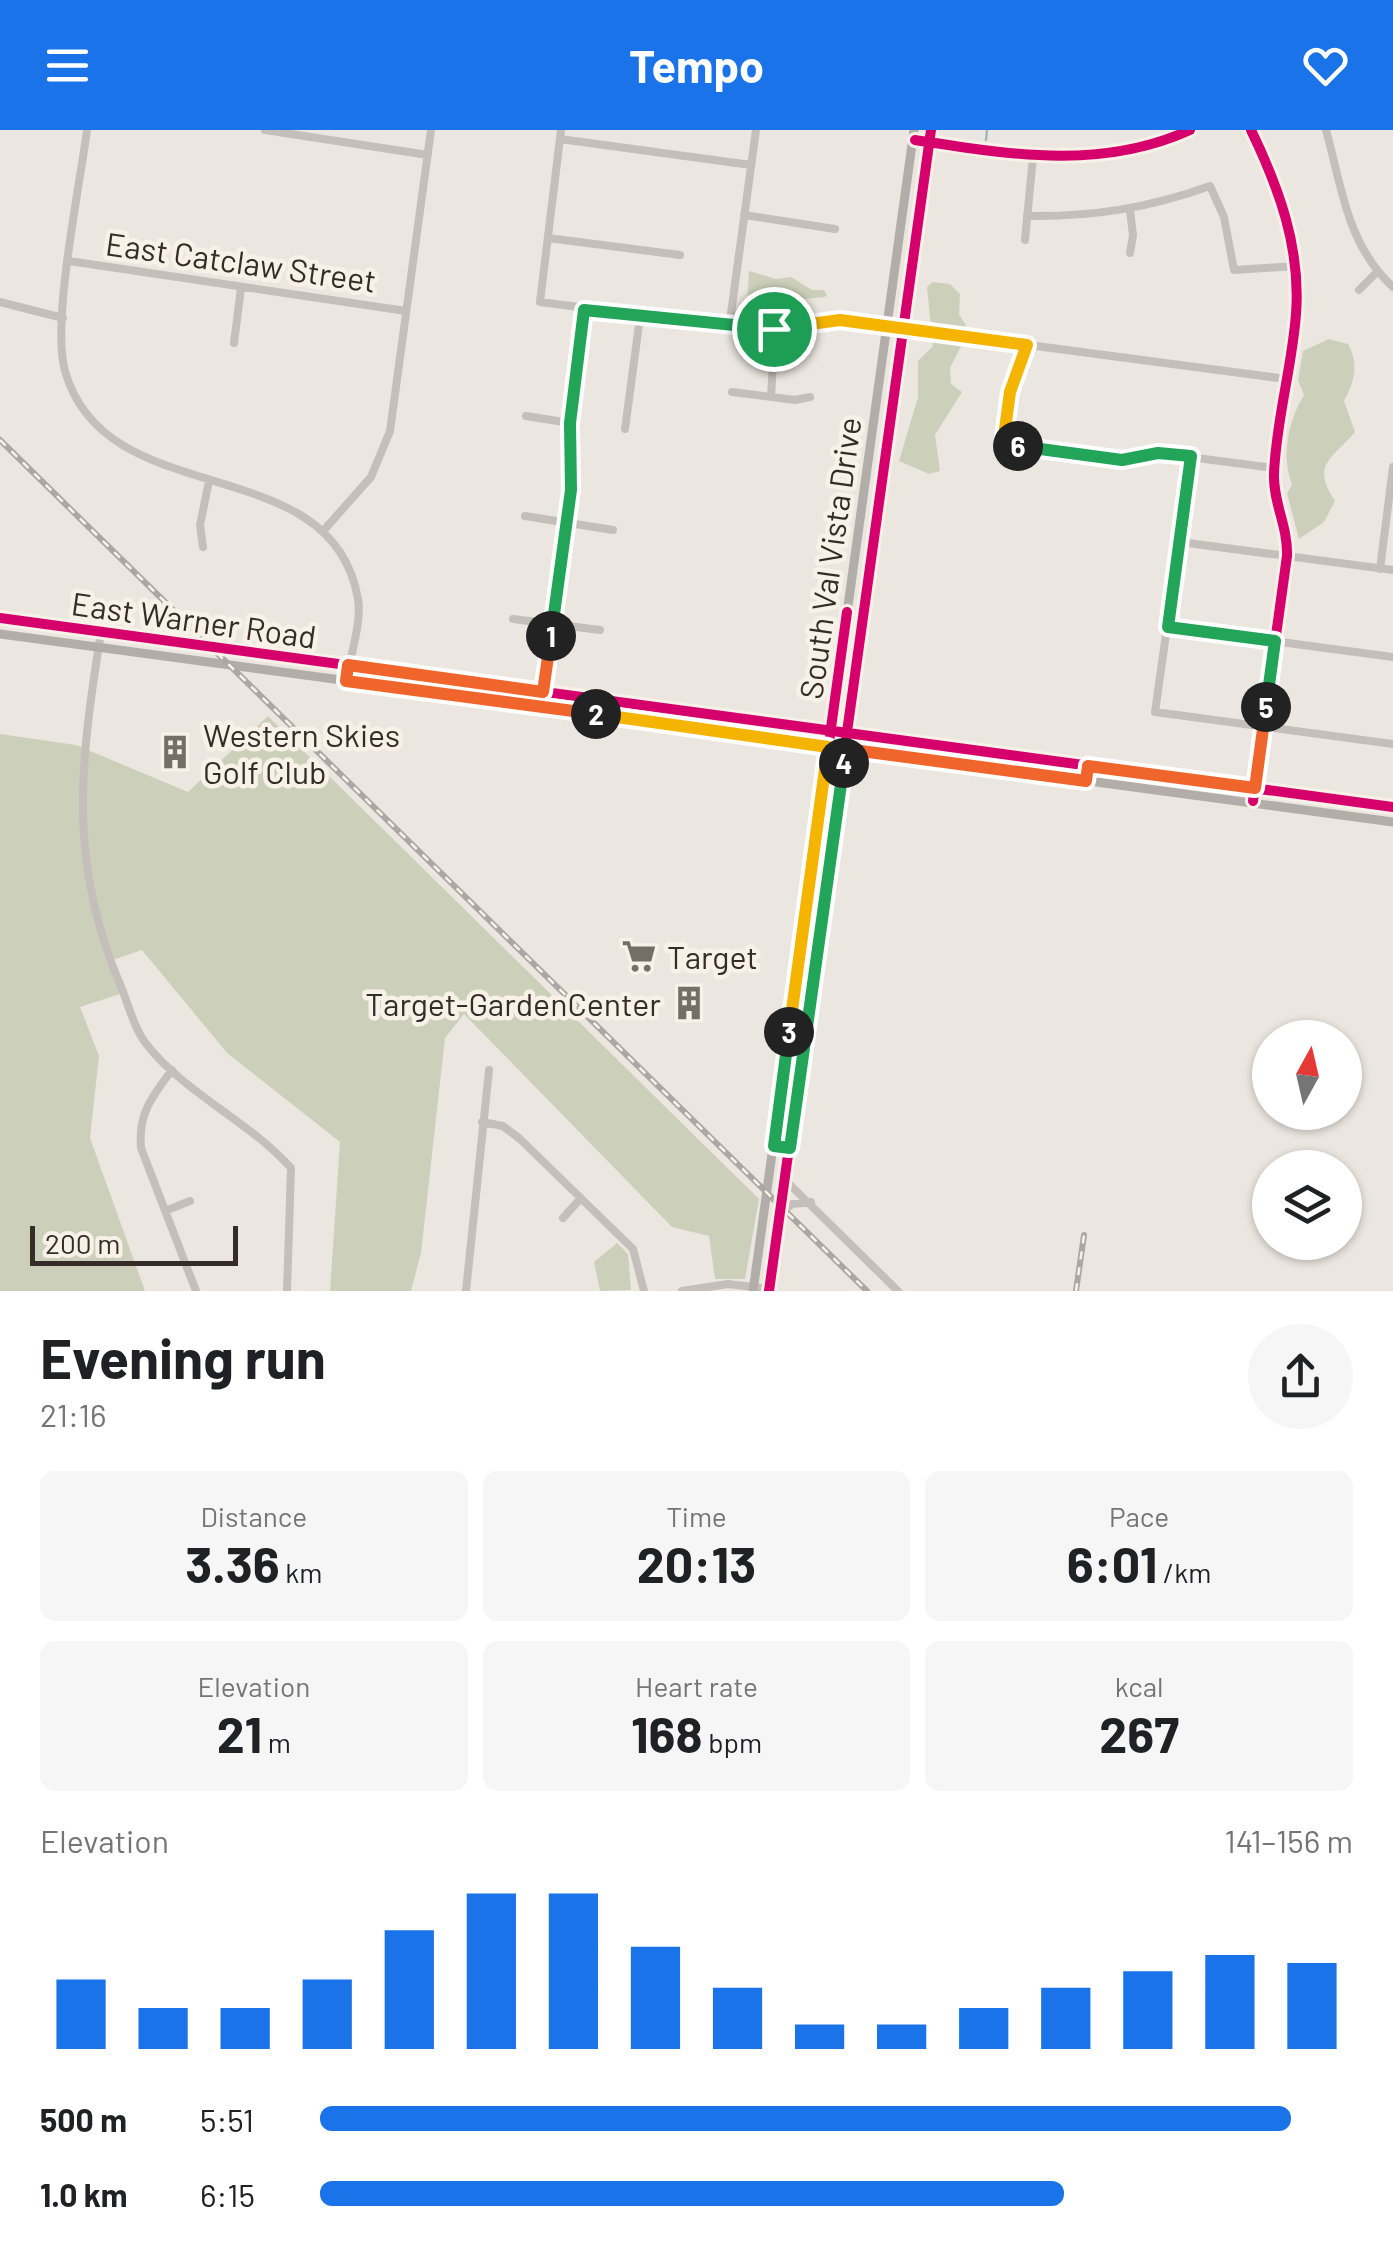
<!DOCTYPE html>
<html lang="en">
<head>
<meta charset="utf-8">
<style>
  :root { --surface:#fff; --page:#f6f6f6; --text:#202124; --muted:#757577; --accent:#1a73e8 }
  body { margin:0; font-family:Barlow,sans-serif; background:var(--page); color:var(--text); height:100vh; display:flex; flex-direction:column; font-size:38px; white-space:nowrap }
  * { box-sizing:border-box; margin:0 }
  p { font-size:32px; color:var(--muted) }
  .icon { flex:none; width:55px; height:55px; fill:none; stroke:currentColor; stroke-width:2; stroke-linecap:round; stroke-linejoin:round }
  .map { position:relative; height:1161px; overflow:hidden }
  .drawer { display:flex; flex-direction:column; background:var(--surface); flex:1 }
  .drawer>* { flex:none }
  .needle { width:65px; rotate:8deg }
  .tools { position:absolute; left:1252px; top:890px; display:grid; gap:20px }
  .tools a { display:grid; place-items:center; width:110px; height:110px; border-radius:50%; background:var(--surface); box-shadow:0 2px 8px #0004; font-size:50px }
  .scale { position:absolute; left:30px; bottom:25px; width:208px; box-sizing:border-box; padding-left:10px; border:5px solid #352c28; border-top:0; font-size:28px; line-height:35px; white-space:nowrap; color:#352c28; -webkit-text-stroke:8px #f8f1e8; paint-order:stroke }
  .pin { position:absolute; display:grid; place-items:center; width:85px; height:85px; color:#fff; margin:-42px; border:5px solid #fff; border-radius:50%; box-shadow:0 2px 10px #0007 }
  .km { position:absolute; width:50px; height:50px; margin:-25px; border-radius:50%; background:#222; color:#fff; font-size:28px; line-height:50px; text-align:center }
  .round { display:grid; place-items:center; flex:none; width:105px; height:105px; border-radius:52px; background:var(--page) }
  .headline { display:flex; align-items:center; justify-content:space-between; height:170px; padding:0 40px }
  h1 { font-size:55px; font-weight:700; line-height:75px }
  .figures { display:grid; grid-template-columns:repeat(3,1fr); gap:15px; height:170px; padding:10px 40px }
  .figures div { display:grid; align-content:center; border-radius:15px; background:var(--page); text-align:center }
  .figures b { font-size:50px; font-weight:700 }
  .figures small { font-size:28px; font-weight:400 }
  .figures p { font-size:28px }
  .chart { height:280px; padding:20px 40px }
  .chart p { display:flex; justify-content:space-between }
  .chart svg { width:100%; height:180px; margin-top:10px; stroke:var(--accent); stroke-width:6 }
  ul { padding:0 40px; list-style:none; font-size:32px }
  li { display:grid; grid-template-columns:160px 120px 1fr; align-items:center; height:75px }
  li i { height:25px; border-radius:12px; background:var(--accent) }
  header { display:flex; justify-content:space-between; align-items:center; height:130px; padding:0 40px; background:var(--accent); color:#fff; font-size:45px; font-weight:700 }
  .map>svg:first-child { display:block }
</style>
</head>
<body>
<header><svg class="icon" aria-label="menu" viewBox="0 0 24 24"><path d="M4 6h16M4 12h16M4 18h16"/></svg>Tempo<svg class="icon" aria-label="heart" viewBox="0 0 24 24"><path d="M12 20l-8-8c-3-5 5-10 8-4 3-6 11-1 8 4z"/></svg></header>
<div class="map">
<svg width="1393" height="1161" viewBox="0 0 1393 1161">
  <rect width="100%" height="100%" fill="#ece6e0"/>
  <path fill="#ccd0bb" d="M749,141L776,149L791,147L812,160H824L827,166C819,169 811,167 802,170C775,176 778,194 747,175Z
    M933,152L950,154L960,164L959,184L969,201L950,238L951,254L962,262L935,305L940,341L929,344L899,331L918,267V231L933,216L927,157Z
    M1329,209L1348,214C1359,234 1355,251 1344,271L1355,302C1331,330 1311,334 1335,371L1324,392L1299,409L1287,363L1292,355C1281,326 1288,291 1304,265L1298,250L1303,221Z
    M268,586L759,1069L745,1149H715L709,1106L672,1097L464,884L445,908L421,1123L411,1161H330L340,1012L227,923L142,820L110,831L123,863L80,877L99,926L90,1008L145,1161H0V604L76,615L188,662Z
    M617,1113L628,1124L631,1160L600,1161L594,1132Z"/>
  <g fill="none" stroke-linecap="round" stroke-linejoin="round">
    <path stroke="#9ebbbb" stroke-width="2.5" d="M986,10L987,0"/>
    <path stroke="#c4bfba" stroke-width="8" d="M87,0C80,55 51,193 65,241C106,386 332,316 358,469C362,493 350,526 346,551
      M265,0L428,25
      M561,0L540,172L755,200L839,190L1286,249
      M1251,0C1279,58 1301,118 1296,184C1292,238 1276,290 1274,344C1273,373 1288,396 1287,426L1252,674
      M1326,0C1342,58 1347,115 1393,157
      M560,9L751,35
      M913,9C1006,24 1100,41 1190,0
      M744,85L835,99
      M1027,86C1092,87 1149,78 1210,56L1224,87L1234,140L1295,136
      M548,108L680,125
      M1025,110L1033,27
      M1130,123L1133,105L1130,80
      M69,131L406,181
      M1359,160L1377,142
      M0,172L63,188
      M729,198L756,0
      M234,213L241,158
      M1027,215L1011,262L1003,314L1122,330L1158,323L1274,338
      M732,262L795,270L810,267
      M771,267L775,199
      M526,286L570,293
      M625,299L640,187
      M1191,327L1155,582L1393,614
      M525,386L613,400
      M324,400L371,347L390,301L431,0
      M1180,412L1393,440
      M203,417L200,395L209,351
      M1380,439L1393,337
      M513,489L600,500
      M1168,497L1393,527
      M101,502C80,634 67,733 122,859C129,877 135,900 147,915C186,964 249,991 291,1038L287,1161
      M543,561L571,360L570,293L583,180
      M172,940C152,967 138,983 141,1018L196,1161
      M482,992L503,996L520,1009L633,1119L644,1161
      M785,1050L898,1161
      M165,1081L190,1071
      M780,1084L792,1074L811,1072
      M563,1088L581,1068
      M466,1161L489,940
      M682,1161L728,1154L770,1159"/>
    <path stroke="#b3ada9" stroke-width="9" d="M0,488L1393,677
      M0,504L1393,692
      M514,567L535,569L543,561
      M753,1161L914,0
      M769,1161L931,0"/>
    <g stroke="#aca7a4" stroke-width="6">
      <path id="rail" d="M0,310L867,1161
        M1076,1161L1084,1105"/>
    </g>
    <use href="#rail" stroke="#f8f1e8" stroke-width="2.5" stroke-dasharray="8" stroke-linecap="butt"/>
    <g stroke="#f8f1e8" stroke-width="16">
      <path id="cycleway" d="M1251,0C1279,58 1301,118 1296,184C1292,238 1276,290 1274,344C1273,373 1288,396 1287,426L1253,671
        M915,10C1008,24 1100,41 1190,0
        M0,488L1393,677
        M660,593L957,633
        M812,735L847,482
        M769,1161L931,0"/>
    </g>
    <use href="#cycleway" stroke="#d6006c" stroke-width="10"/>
  </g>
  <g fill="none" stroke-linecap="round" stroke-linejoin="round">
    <g stroke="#fff" stroke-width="20">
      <path id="split-1" d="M551,506L571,360L570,293L584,180L774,199"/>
    </g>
    <g stroke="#fff" stroke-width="20">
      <path id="split-2" d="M551,506L543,562L348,535L346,551L596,584"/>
    </g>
    <g stroke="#fff" stroke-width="20">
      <path id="split-3" d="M596,584L828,617L789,902"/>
    </g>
    <g stroke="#fff" stroke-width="20">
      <path id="split-4" d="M789,902L774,1016L790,1018L844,633"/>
    </g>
    <g stroke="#fff" stroke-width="20">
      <path id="split-5" d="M844,633L846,619L1086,651L1088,636L1255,658L1266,577"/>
    </g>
    <g stroke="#fff" stroke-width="20">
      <path id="split-6" d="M1018,316L1122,330L1158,323L1191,326L1168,497L1275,511L1266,577"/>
    </g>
    <g stroke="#fff" stroke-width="20">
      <path id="split-7" d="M774,199L840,190L1027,215L1010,262L1003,314L1018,316"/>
    </g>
    <use href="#split-1" stroke="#22a559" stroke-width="12"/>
    <use href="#split-2" stroke="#f0652b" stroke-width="12"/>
    <use href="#split-3" stroke="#f5b400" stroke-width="12"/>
    <use href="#split-4" stroke="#22a559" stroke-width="12"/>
    <use href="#split-5" stroke="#f0652b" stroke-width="12"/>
    <use href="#split-6" stroke="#22a559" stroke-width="12"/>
    <use href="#split-7" stroke="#f5b400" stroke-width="12"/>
  </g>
  <defs>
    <g id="building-bare" transform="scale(2.7)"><path d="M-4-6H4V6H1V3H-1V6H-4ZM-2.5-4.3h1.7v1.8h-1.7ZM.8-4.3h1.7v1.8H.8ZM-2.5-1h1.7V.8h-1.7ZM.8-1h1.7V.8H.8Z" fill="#756d68" stroke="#f8f1e8" stroke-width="2.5" paint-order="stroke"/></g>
    <g id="supermarket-bare" transform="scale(2.7)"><path d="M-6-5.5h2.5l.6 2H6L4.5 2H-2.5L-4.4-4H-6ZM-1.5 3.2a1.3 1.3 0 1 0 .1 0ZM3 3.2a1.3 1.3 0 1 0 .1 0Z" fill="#756d68" stroke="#f8f1e8" stroke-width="2.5" paint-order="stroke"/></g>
  </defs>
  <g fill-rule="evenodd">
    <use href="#building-bare" x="175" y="622"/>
    <use href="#supermarket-bare" x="639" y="826"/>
    <use href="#building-bare" x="689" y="873"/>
  </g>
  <g text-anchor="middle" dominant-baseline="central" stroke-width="9" stroke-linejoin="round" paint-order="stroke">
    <g font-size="32" fill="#352c28" stroke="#f8f1e8">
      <text transform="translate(241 131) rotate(8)">East Catclaw Street</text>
      <text transform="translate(829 428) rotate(-82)">South Val Vista Drive</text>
      <text transform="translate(194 489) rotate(8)">East Warner Road</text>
    </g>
    <g font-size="32" fill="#352c28" stroke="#f8f1e8" text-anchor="start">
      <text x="203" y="604">Western Skies<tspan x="203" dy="37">Golf Club</tspan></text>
      <text x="667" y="826">Target</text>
      <text x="661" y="873" text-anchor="end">Target-GardenCenter</text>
    </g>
  </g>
</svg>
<div class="tools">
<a><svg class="needle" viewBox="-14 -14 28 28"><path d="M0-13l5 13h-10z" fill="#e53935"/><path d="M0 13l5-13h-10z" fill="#757577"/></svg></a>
<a><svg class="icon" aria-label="layers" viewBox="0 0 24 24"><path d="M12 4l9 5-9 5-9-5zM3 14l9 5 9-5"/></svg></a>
</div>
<div class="scale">200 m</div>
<div class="pin" style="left:774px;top:199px;background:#1e9e55"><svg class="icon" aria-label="arrive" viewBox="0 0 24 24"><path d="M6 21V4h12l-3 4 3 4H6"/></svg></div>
<b class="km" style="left:551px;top:506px">1</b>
<b class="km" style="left:596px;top:584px">2</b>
<b class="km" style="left:789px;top:902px">3</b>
<b class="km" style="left:844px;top:633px">4</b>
<b class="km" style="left:1266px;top:577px">5</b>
<b class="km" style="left:1018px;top:316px">6</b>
</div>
<section class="drawer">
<div class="headline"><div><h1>Evening run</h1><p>21:16</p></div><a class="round"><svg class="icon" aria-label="share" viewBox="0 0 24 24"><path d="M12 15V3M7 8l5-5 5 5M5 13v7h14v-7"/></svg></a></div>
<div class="figures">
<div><p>Distance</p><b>3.36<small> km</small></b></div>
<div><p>Time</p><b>20:13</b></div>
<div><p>Pace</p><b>6:01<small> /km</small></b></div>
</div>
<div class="figures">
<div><p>Elevation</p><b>21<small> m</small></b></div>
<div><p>Heart rate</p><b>168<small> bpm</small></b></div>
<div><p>kcal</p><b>267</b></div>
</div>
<div class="chart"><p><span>Elevation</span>141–156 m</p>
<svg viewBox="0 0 160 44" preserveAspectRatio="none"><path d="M5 44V27M15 44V34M25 44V34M35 44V27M45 44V15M55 44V6M65 44V6M75 44V19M85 44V29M95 44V38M105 44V38M115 44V34M125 44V29M135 44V25M145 44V21M155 44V23"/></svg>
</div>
<ul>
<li><b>500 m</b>5:51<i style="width:94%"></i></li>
<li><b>1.0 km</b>6:15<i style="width:72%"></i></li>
</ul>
</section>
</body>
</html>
